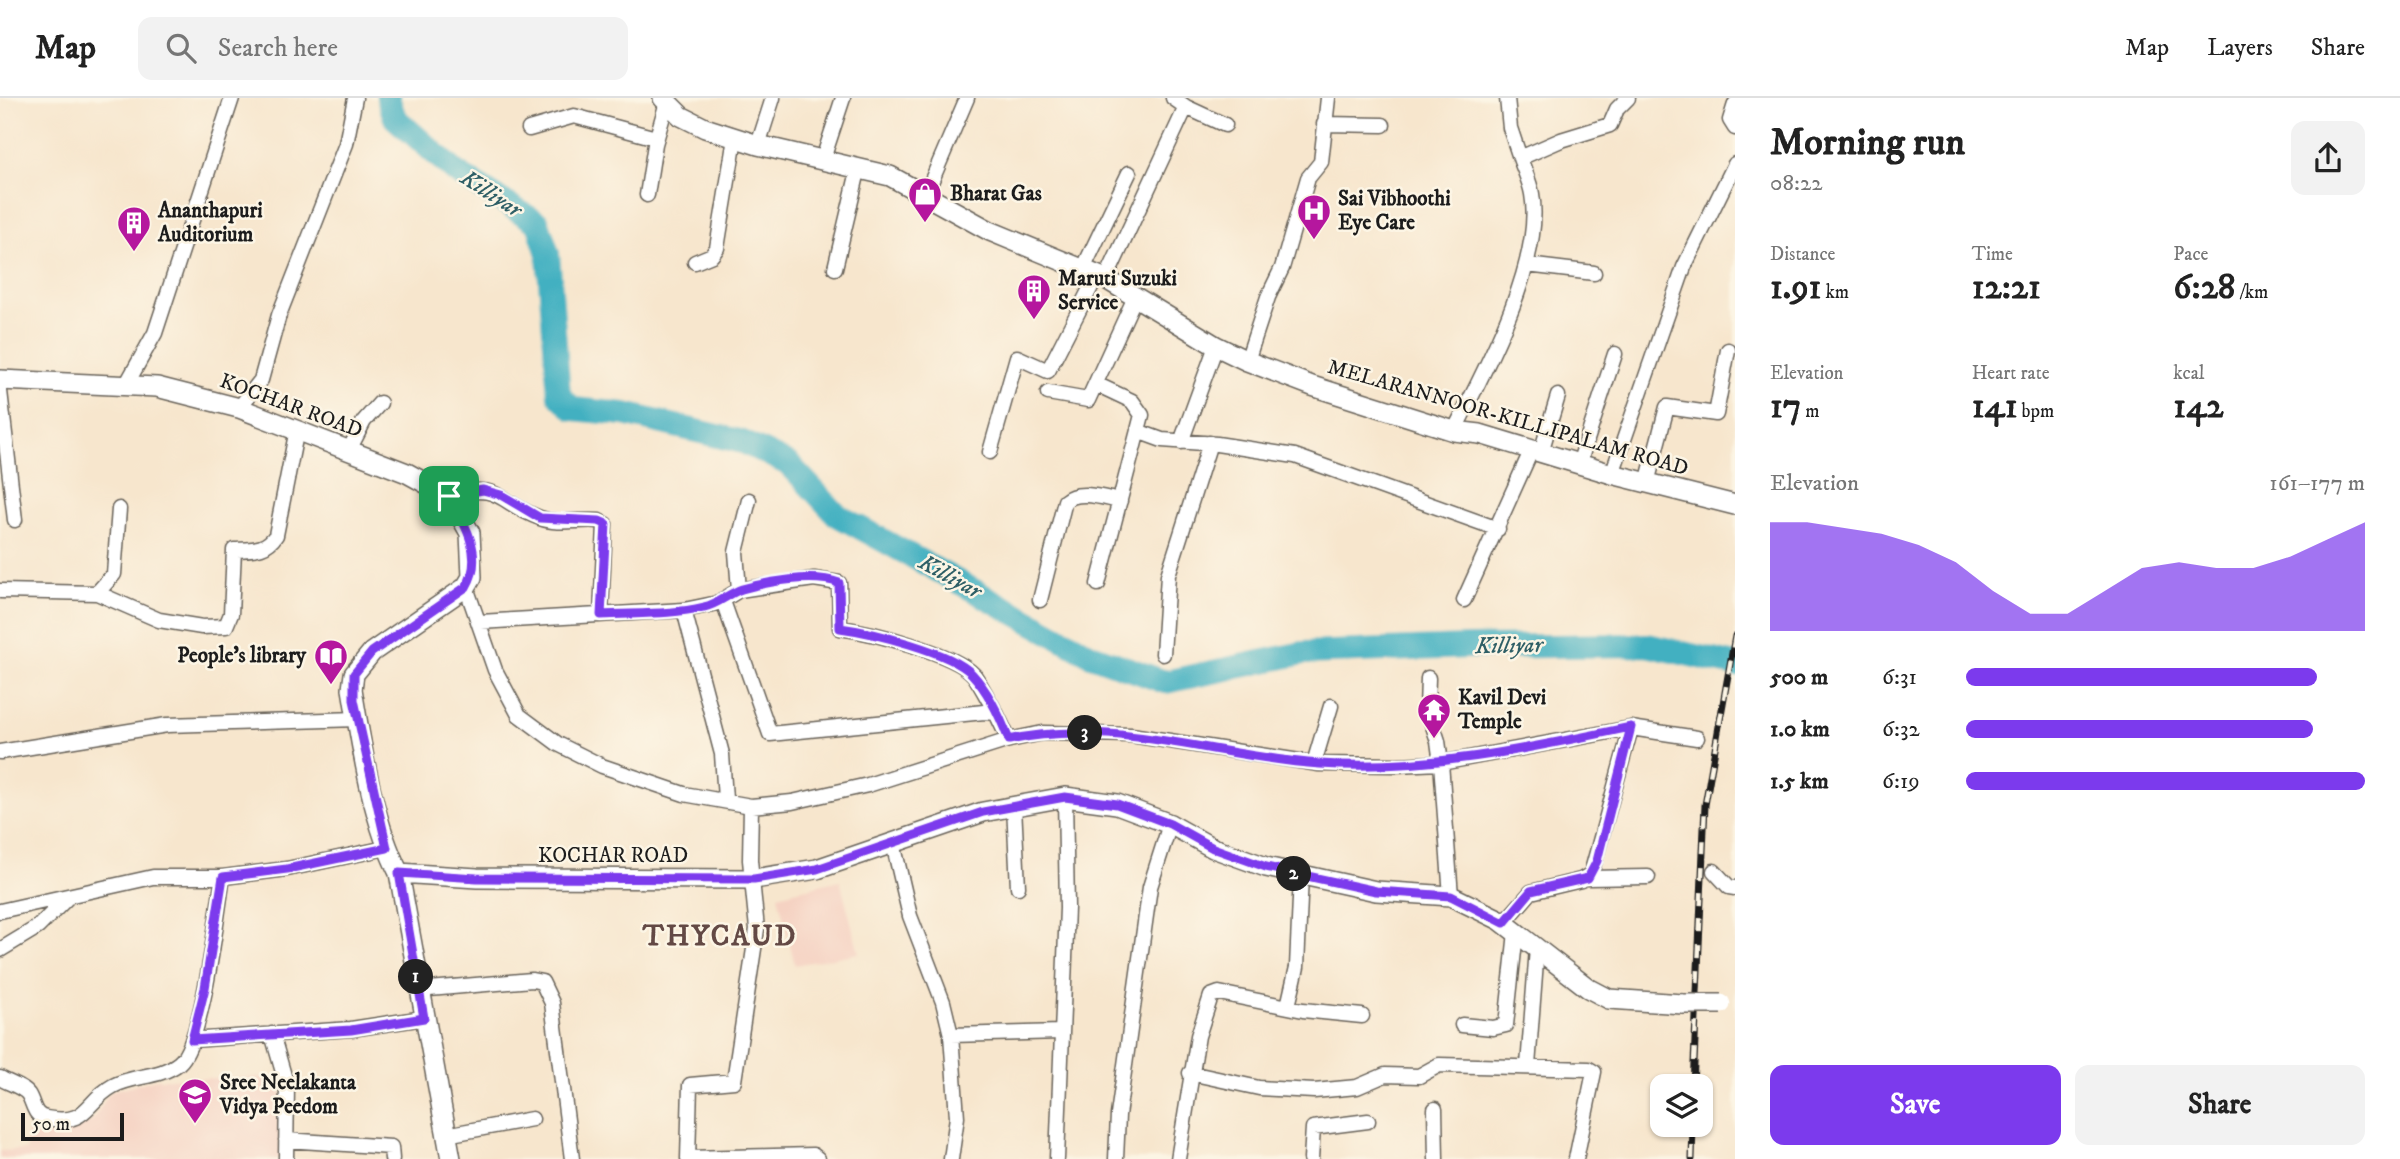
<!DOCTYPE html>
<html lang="en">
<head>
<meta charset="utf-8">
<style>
  :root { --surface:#fff; --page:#f2f2f2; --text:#222; --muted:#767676; --line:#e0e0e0; --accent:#7c3aed }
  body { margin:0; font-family:"IM FELL DW Pica",serif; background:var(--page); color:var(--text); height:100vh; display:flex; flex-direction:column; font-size:26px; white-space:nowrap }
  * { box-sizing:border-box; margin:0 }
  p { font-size:23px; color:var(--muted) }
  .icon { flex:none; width:38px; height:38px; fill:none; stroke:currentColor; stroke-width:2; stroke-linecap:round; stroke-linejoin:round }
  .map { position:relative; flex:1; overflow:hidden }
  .details { display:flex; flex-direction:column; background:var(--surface); width:665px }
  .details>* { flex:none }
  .buttons { position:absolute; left:1650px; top:976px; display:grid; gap:14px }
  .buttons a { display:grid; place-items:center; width:63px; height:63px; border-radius:14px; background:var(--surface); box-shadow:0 2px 5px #0004; font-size:35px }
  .scale { position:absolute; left:21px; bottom:18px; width:103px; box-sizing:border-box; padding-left:7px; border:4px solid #1c1c1c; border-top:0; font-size:19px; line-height:24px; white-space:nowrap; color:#1c1c1c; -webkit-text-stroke:5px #fcf5e5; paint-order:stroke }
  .pin { position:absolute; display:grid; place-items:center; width:60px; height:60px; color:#fff; margin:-30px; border-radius:14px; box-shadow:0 4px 10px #0006 }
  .km { position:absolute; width:35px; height:35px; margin:-18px; border-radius:50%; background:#222; color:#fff; font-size:19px; line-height:35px; text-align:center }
  .round { display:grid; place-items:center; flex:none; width:74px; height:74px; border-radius:14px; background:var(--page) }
  .overview { display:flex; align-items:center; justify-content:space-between; height:119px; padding:0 35px }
  h1 { font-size:38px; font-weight:800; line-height:52px }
  .metrics { display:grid; grid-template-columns:repeat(3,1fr); gap:10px; height:119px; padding:7px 35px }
  .metrics div { display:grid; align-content:center }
  .metrics b { font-size:35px; font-weight:800 }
  .metrics small { font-size:19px; font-weight:400 }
  .metrics p { font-size:19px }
  .chart { height:196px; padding:14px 35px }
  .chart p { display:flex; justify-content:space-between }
  .chart svg { width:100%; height:126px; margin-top:7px; fill:var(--accent); opacity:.7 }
  .cta { display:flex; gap:14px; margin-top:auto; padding:14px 35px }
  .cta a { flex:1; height:80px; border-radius:14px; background:var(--accent); color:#fff; font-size:28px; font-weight:800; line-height:80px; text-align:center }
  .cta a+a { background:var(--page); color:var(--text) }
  ul { padding:0 35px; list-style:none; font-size:23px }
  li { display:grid; grid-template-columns:112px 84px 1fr; align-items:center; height:52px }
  li i { height:18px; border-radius:9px; background:var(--accent) }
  header { display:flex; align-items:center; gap:42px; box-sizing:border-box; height:98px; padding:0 35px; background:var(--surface); border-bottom:2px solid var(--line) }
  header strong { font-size:33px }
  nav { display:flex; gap:38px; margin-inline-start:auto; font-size:24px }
  .search { width:490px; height:63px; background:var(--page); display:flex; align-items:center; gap:18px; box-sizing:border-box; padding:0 24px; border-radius:14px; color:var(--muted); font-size:26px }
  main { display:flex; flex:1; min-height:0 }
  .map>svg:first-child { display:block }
</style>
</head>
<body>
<header>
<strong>Map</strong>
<div class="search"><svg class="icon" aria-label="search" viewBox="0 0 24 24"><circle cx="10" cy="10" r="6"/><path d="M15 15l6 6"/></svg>Search here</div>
<nav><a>Map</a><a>Layers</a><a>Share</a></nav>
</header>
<main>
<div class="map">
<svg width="1735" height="1061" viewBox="0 0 1735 1061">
  <rect width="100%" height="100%" fill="#fcf5e5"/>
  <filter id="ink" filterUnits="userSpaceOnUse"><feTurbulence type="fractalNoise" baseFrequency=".0143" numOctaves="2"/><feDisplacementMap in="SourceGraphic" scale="14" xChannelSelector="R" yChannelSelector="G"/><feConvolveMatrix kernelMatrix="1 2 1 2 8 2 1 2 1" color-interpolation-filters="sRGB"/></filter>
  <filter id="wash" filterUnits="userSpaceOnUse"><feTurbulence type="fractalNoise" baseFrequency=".00686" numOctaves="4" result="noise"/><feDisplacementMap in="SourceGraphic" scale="28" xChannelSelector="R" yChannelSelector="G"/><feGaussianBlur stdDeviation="1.57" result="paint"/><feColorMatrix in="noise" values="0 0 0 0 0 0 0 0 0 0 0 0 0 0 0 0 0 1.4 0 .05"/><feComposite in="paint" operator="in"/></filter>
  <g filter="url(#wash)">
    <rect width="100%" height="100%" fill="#f7e6cd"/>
    <path fill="#f5d2c2" d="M840,782L859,855L795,867L778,797Z
      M281,979L282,1061H0V1053L26,1052L27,1034L91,1024L111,993L156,981Z"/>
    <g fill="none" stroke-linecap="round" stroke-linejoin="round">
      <path stroke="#43b0c1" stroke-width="24" d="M388,0L395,20L457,75L538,125L548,156L559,297L573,311L625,316L743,344L790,367L837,417L1091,557L1165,584L1303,555L1468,549L1647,547L1735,567"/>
    </g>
  </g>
  <g filter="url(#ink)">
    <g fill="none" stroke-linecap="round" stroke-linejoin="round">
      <g stroke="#69635a" stroke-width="17">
        <path id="minor" d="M1173,0L1186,9
          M1507,0L1510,30L1520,60L1561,42L1610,27L1617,11L1628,0
          M1735,6L1730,22L1735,30
          M1324,26L1383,27
          M529,31L574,18L656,40
          M758,47L773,0
          M823,61L843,0
          M926,96L967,0
          M647,97L655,46L667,4
          M695,164L712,157L717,150L735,40
          M1527,167L1594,175
          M835,170L859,69
          M1083,171L1129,75
          M1106,181L1186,9L1225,27
          M1247,263L1268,199L1282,170L1308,80L1321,64L1328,0
          M1096,286L1132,303L1142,317L1098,486
          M126,287L155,235L232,0
          M0,293L15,422
          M1048,295L1088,302L1136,197
          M239,310L261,282L279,217L346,46L355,0
          M1454,333C1485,272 1544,164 1532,96C1530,84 1524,72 1520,60
          M1140,334L1162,342L1217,346L1295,358L1498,431
          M1181,344L1216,248
          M349,352L364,323L380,305
          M990,354L1017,259L1048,273L1097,177
          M1541,354L1558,298
          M1579,366L1615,256
          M1612,376L1684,169L1735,66
          M1647,385L1667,309L1716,316L1728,252
          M449,398C502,383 498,405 540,420C558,427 580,421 599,423L605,426L601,517
          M466,489L495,572L519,617L558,646L602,668L684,696L751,708L792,704L868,687L1009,642L1043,635L1131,637L1319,666L1396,667L1441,665L1631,630L1697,640
          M739,492L814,481L839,485L840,530C870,534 955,555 974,577C982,589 989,603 996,615
          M0,493L97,495L159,522L202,529L226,528L231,516L234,452C251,451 266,453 276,437L297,331
          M97,495L114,476L119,411
          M1040,502L1065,403C1078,391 1104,400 1120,403
          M1464,502L1532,351
          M723,503L770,636L984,614L996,615L1009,642
          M684,512L722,656L725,701
          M480,524L684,512L718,505L739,492L736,454L749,402
          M1163,556L1168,477L1210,345
          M1428,580L1427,610L1438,643L1441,665L1451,798
          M0,654L167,627L358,621
          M1314,665L1331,608
          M1014,708L1018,789
          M893,745L910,818L943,904L951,937L957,1019L951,1061
          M1714,773L1729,789L1735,790
          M1588,780L1648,779
          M0,813L153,779H223L287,771L386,750
          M1504,825L1531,794L1581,782L1591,776L1631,630
          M0,852L38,829L69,798
          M418,892L532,882L542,884L552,905L572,1061
          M1288,908L1297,869L1301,777
          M1462,927L1493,930L1506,927L1516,834
          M272,936L287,988L286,1061
          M951,937L1061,934
          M192,942L351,931L424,920
          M1528,968L1537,850
          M1190,975L1259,990L1314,993L1357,989L1385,977L1419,978L1439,967L1589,971L1594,974L1576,1061
          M0,980C8,985 23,989 28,996C34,1005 33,1018 46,1020C89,1028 84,1004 113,988C133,977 160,980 179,965C203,946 217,814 223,779
          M1435,1011L1436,1061
          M446,1037L532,1021
          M286,1042L391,1049L392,1061
          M688,1060L813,1057L818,1061
          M688,1061L690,987L734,983L757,831L750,762L751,708
          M1057,1061L1067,810L1065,699
          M1116,1061L1118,1017L1150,789L1170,726
          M1178,1061L1198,938L1211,898L1219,895L1303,912L1362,918
          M1311,1061L1313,1030L1368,1023"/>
      </g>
      <g stroke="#69635a" stroke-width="22">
        <path id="tertiary" d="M663,0L681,18L705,30L758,47L890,78L990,133L1106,181L1216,248L1247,263L1312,288L1454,333L1480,336L1612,376L1735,407
          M0,282L157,289L239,310L407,375L449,398L470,435L472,479L466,489L372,554L354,576L352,591C362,650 372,722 399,775L451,1061
          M399,775L477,780L754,781L817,771L983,714L1065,699L1117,706L1170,726L1213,750L1266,769L1376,793L1451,798L1500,822L1588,890L1609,901L1683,906"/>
      </g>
      <use href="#minor" stroke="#fff" stroke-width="14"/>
      <use href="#tertiary" stroke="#fff" stroke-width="19"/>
      <g stroke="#1c1c1c" stroke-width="7">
        <path id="rail" d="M1693,989L1705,707L1735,538
          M1692,1061L1693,1027"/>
      </g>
      <use href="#rail" stroke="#fcf5e5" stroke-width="4.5" stroke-dasharray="13" stroke-linecap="butt"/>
      <g stroke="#69635a" stroke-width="22" stroke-linecap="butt">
        <path id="tertiary-bridge" d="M1683,906H1721"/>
      </g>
      <use href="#tertiary-bridge" stroke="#fff" stroke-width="19"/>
    </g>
  </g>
  <g fill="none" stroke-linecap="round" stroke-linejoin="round" filter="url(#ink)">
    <g stroke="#fff" stroke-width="14">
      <path id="route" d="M483,392L501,397L540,420L599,423L606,426L601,517C635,515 671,517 704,509C719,506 729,495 742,491C768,484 813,475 839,485L840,530C871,534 952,554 972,576C988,593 1001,621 1009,642C1114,619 1216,659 1320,666C1426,673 1528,651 1631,629L1597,763L1588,780L1531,793L1504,825L1451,798L1376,793L1266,769L1213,750L1170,726L1117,706L1065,699L983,714L817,771L754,781L477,780L399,775L424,920L351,932L192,942L205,890L223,779L287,771L387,750L354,602V576L372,554L466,489C485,459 465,425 449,398Z"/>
    </g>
    <use href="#route" stroke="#7c3aed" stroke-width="9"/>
  </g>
  <defs>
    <g id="shop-pin" transform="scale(1.75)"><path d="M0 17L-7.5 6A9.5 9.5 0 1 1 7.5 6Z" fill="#b5179e" stroke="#fcf5e5"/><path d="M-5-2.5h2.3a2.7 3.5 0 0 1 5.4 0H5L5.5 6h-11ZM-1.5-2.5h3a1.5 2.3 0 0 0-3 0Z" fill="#fff"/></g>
    <g id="hospital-pin" transform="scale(1.75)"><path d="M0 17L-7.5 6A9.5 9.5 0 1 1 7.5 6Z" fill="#b5179e" stroke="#fcf5e5"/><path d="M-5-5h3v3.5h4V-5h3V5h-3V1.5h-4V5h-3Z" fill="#fff"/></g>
    <g id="building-pin" transform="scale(1.75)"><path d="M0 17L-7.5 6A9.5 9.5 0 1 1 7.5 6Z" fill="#b5179e" stroke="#fcf5e5"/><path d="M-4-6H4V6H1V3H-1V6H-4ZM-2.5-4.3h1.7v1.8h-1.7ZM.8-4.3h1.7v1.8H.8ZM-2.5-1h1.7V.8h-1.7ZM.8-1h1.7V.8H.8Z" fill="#fff"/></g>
    <g id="library-pin" transform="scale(1.75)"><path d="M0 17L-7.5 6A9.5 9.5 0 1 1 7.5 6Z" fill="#b5179e" stroke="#fcf5e5"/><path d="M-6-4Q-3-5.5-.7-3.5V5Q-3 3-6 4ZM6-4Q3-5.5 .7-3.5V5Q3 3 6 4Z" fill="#fff"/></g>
    <g id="temple-pin" transform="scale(1.75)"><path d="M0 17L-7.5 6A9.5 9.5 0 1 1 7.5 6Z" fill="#b5179e" stroke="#fcf5e5"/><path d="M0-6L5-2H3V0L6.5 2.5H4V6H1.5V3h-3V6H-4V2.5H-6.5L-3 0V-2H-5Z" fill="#fff"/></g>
    <g id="school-pin" transform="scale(1.75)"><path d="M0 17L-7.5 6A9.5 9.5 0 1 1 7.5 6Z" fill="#b5179e" stroke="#fcf5e5"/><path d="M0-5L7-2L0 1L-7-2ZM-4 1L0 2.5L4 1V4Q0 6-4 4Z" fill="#fff"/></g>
  </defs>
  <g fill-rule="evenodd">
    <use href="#shop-pin" x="925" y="96"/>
    <use href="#hospital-pin" x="1314" y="113"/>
    <use href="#building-pin" x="134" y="125"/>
    <use href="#building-pin" x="1034" y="193"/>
    <use href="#library-pin" x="331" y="558"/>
    <use href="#temple-pin" x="1434" y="612"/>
    <use href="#school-pin" x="195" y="997"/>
  </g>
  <g text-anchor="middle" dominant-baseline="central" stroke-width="5" stroke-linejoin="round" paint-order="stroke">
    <g font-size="21" font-weight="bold" fill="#1c1c1c" stroke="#fcf5e5" text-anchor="start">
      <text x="950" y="96">Bharat Gas</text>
      <text x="1338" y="101">Sai Vibhoothi<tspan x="1338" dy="24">Eye Care</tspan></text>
      <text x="158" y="113">Ananthapuri<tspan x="158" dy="24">Auditorium</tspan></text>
      <text x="1058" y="181">Maruti Suzuki<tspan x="1058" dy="24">Service</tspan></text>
      <text x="306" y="558" text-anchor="end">People's library</text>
      <text x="1458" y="600">Kavil Devi<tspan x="1458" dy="24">Temple</tspan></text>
      <text x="220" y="985">Sree Neelakanta<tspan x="220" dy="24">Vidya Peedom</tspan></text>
    </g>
    <g font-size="21" fill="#1c1c1c" stroke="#fcf5e5">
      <text transform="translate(291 308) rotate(20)">KOCHAR ROAD</text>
      <text transform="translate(1508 320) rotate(16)">MELARANNOOR-KILLIPALAM ROAD</text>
      <text x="613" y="758">KOCHAR ROAD</text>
    </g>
    <g font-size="23" font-style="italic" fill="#2e5f66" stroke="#fcf5e5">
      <text transform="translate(491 96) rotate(33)">Killiyar</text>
      <text transform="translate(950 479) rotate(29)">Killiyar</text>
      <text transform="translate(1509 548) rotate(-1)">Killiyar</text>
    </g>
    <g font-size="28" font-weight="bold" letter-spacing="2" fill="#634945" stroke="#fcf5e5">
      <text x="720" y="838">THYCAUD</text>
    </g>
  </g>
</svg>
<div class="buttons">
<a><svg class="icon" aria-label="layers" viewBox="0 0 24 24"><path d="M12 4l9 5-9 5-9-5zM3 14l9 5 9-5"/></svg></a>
</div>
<div class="scale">50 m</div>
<div class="pin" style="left:449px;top:398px;background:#1e9e55"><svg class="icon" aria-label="arrive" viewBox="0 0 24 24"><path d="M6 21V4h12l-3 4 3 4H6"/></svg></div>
<b class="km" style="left:416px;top:879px">1</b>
<b class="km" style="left:1294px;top:776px">2</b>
<b class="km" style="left:1085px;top:635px">3</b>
</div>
<section class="details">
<div class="overview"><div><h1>Morning run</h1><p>08:22</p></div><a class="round"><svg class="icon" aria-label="share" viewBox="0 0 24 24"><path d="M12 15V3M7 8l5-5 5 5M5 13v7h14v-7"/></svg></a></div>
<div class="metrics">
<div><p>Distance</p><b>1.91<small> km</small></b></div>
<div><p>Time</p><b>12:21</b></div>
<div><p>Pace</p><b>6:28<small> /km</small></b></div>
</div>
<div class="metrics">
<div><p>Elevation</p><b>17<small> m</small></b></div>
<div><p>Heart rate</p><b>141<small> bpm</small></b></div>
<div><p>kcal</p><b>142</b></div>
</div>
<div class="chart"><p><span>Elevation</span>161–177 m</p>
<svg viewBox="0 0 160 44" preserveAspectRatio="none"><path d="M0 44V6L10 6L20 8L30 10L40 14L50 20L60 30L70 38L80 38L90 30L100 22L110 20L120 22L130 22L140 18L150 12L160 6V44z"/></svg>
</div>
<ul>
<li><b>500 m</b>6:31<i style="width:88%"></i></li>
<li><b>1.0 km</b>6:32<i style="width:87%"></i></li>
<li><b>1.5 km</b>6:19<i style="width:100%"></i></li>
</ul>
<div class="cta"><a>Save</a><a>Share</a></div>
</section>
</main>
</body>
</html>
